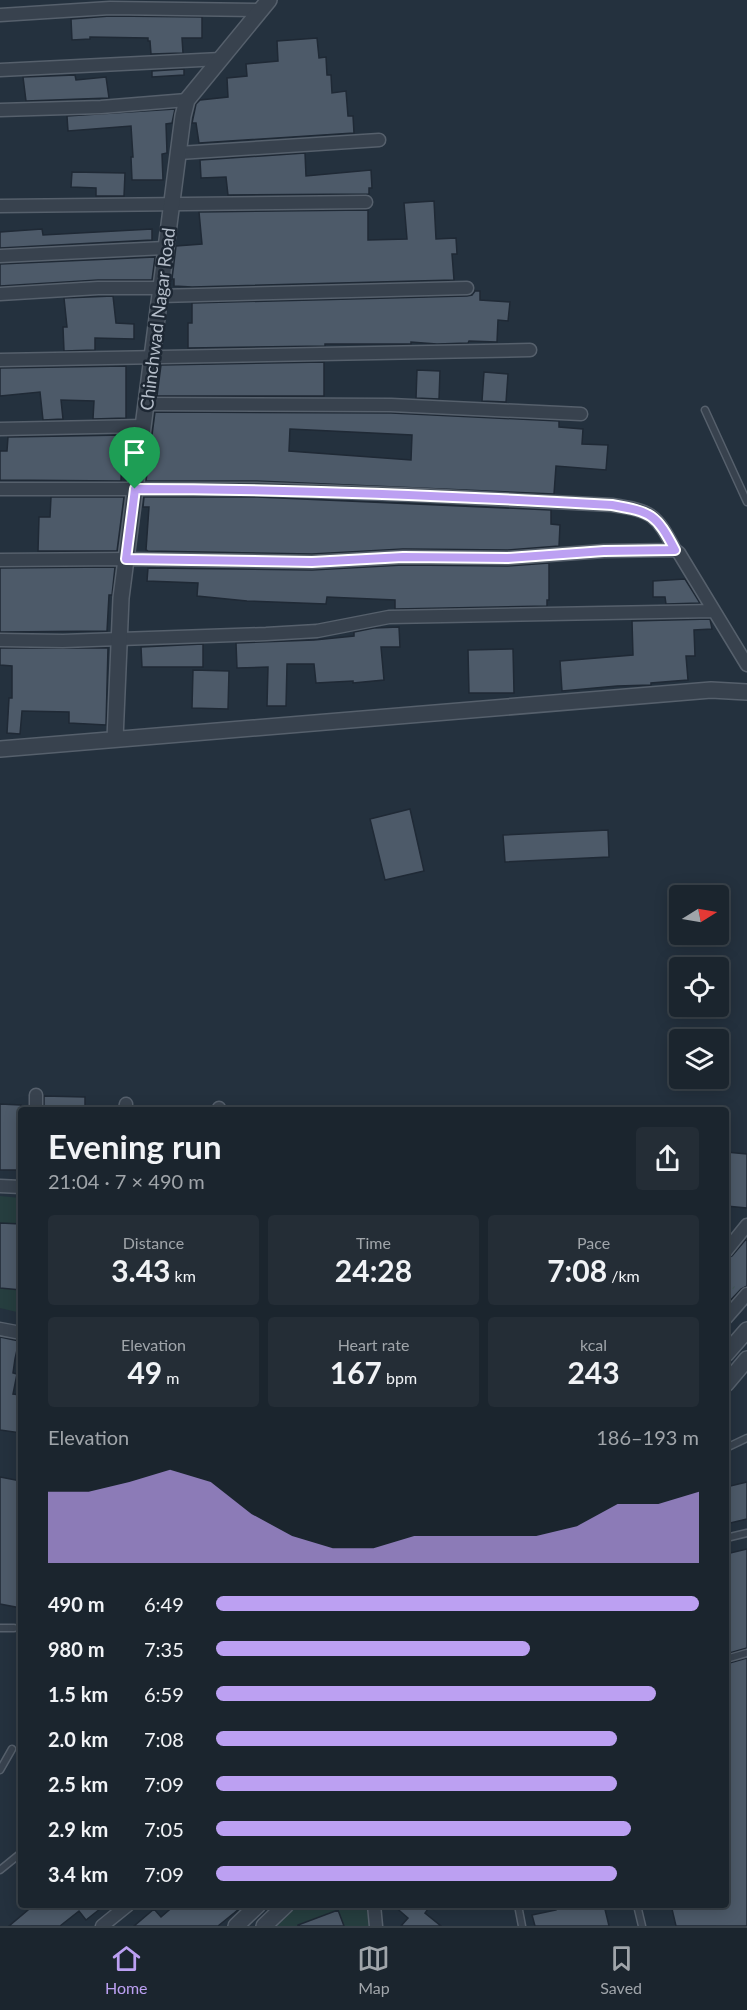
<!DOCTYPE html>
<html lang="en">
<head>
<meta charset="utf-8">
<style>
  :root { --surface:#1b252e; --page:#242d36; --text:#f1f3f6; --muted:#a0a5aa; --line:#39424a; --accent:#bca0f2 }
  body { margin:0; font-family:Lato,sans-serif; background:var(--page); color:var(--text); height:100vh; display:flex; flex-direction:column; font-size:22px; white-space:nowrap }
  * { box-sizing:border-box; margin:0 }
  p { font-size:20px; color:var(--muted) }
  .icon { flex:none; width:33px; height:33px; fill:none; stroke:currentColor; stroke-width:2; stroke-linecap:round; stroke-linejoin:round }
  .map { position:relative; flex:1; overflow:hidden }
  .sheet { position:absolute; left:18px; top:1107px; width:711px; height:801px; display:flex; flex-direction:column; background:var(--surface); border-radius:6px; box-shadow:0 3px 15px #0003,0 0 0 2px var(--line) }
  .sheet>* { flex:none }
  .needle { width:39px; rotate:79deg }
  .buttons { position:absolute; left:669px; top:885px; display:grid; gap:12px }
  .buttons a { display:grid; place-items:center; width:60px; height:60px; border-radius:6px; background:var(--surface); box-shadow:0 3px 15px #0003,0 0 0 2px var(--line); font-size:30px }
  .pin { position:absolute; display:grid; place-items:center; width:51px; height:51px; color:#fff; margin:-62px -26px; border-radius:50% 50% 50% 0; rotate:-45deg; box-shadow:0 0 6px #0007 }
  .pin .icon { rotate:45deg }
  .round { display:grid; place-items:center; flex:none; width:63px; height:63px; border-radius:6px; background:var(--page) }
  .head { display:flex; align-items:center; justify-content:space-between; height:102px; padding:0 30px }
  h1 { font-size:33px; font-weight:700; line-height:45px }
  .metrics { display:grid; grid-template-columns:repeat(3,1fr); gap:9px; height:102px; padding:6px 30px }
  .metrics div { display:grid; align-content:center; border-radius:6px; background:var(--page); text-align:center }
  .metrics b { font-size:30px; font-weight:700 }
  .metrics small { font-size:16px; font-weight:400 }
  .metrics p { font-size:16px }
  .chart { height:168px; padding:12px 30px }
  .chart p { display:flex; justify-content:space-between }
  .chart svg { width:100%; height:108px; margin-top:6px; fill:var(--accent); opacity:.7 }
  ul { padding:0 30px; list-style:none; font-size:20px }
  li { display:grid; grid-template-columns:96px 72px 1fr; align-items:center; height:45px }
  li i { height:15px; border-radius:8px; background:var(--accent) }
  .dock { display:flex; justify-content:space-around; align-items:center; height:84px; border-top:2px solid var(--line); background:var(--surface); font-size:16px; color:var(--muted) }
  .dock a { display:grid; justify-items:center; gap:3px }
  .dock .current { color:var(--accent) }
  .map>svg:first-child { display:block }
</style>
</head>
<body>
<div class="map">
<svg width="747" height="1926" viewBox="0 0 747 1926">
  <rect width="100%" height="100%" fill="#24313e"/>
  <path fill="#263e3f" d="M0,1196L21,1198V1313L0,1308Z
    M298,1905H375L376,1926H277Z"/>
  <path fill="#4d5a69" stroke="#1f2935" stroke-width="1.5" fill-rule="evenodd" d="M110,16L202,17V38H182L183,53L151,54L150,41H148V38L90,37V39L72,40L71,19Z
    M317,38L319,58L326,57L327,75H331L332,93L346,91L348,116H353L354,133L199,143L196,123H192L196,104L200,100L228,97L227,78L247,76L246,64L278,61L277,41Z
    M184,69V75L152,77V71Z
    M75,75L76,80L106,77L109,98L26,101L23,77Z
    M175,109L172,123L166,124L167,153L162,154L163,180H132L131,157H133L131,126L68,131L67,116Z
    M305,153L306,176L371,170L372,188H369V194L228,195L226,177L201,178L200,160Z
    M72,172L125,173L124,196H96V188L71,187Z
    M434,201L436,239L456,238L457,254H452L454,280L192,287L174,286V279H172L176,246L202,244L199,212L368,210V240L407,239L404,203Z
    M42,229L43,235L152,229V240L0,248V232Z
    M155,257L152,280H98L0,286V264Z
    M475,291H480V300L510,302L508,321L498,320L497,342L469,341L468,343L437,344L411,342V344H325V346L188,348V323H192V303L467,296L472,295Z
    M113,296L116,323L134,324V339L95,338V350L64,351L63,327H67L64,298Z
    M324,362V396H157L161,365Z
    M126,366V418L93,419L94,401L61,400L63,419L43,420L40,392L0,396V368Z
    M417,370L440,371L439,399L416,398Z
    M484,372L508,374L506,402L482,401Z
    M155,412L391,413L559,421V427L583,429L582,444L608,445L606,470L556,466L554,494L257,481H146ZM290,429L412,435L411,460L289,451Z
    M126,435V450H122L121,481L0,480V451H7L8,437Z
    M51,497H124L117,551H38L39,517H50Z
    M144,497H257L551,510V524L560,525L559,546L508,550L403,549L312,554L148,551L146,550L149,507H143Z
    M549,563V600H547V606L395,609V600L327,597L326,604L247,601L197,596L198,583L147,581L148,568L312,570L403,565L508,566Z
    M115,567L112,595H109L107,631L0,632V568Z
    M685,579L700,603L666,604L665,597H653V581Z
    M710,619L712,629L694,630L695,656H686L688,680L651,683V685L617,686L562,691L560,661L633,655L632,621Z
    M399,627L400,647H381L384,680L353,683V681L316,683L314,664H287L286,706H267L268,667L237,668L236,643L314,640L354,636V632L374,628Z
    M203,644V667H142L141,647Z
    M0,648H108L106,725L69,723V712L22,711L20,734L7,733L9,698H12V666L0,665Z
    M513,649L514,693H469L468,650Z
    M193,670L229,671L228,709L192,708Z
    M410,809L424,871L385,880L370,819Z
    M608,830L609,857L505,862L503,835Z
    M44,1096L85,1097V1110H44Z
    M0,1104L21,1105V1170H0Z
    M726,1152L747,1154V1208L726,1206Z
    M0,1223L21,1224V1290L0,1288Z
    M747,1238V1286L741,1289L726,1305V1259L732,1256Z
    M0,1337L19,1341L15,1359L13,1373L17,1374L13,1394L21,1395V1433L0,1430Z
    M0,1477L21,1481L19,1497H21V1608L0,1604Z
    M747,1482V1519L726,1524V1487Z
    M747,1549V1648L726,1654V1554Z
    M747,1658V1926H676L671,1905H726V1664Z
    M34,1905H105L86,1920L79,1911L60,1926H9Z
    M175,1905H244L218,1926H134L154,1909L161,1917Z
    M393,1905H431L425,1913L441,1926H401L408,1918Z
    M555,1905H604L609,1926H535L532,1915L556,1910Z
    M338,1910L344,1926H298V1925Z"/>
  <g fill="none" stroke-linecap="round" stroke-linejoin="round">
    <g stroke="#56606c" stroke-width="9">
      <path id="service" d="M705,410L747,502
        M726,1448L747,1438
        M726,1538L747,1533
        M0,1628H14
        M726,1659L747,1653
        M0,1770L12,1749
        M0,1870L21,1853
        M518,1905L522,1926
        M637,1905L642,1926"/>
    </g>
    <g stroke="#56606c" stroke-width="15">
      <path id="minor" d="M0,15L110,8L262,10
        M0,70L221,59
        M0,110L101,107L187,100
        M179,153L379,140
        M0,206L366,202
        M0,256L165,248
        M0,294L98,288H160
        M159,296L467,288
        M0,360L530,350
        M146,404L391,405L581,414
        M0,429L143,426
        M0,489H257L418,495L612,505C652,511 656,514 675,550
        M0,560L126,559L312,562L403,557L508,558L604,551L675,550L679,553L747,665
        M0,640L63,641L266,634L317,631L389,617L714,611
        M36,1110V1095
        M125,1110L126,1104
        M219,1110V1108
        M0,1186L21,1187
        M726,1251L747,1225
        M726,1318L747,1294
        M0,1329L21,1333
        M374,1905L376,1926
        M102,1926L128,1905"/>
    </g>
    <g stroke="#56606c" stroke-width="18">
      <path id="tertiary" d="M115,739L121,598L183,116L187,100L269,0
        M0,749L711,690L747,692
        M726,1354L747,1330
        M726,1384L747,1359
        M236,1926L258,1905
        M264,1926L286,1905"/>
    </g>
    <path stroke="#445b5c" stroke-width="3" stroke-dasharray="4.5 4.5" stroke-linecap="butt" d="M726,1282L734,1288"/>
    <use href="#service" stroke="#38424e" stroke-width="6"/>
    <use href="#minor" stroke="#38424e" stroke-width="12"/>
    <use href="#tertiary" stroke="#38424e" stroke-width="15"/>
  </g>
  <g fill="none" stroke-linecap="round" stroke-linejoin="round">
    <g stroke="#fff" stroke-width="12">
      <path id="route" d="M135,489C294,489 453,496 612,505C652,512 656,514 675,550L604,551L508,558L403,557L312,562L126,559Z"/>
    </g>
    <use href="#route" stroke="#bca0f2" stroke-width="8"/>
  </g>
  <g text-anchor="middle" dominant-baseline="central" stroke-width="5" stroke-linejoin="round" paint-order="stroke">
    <g font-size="18" fill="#b4bdc9" stroke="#1d2733">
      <text transform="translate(157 319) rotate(-83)">Chinchwad Nagar Road</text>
    </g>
  </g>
</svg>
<div class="buttons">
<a><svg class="needle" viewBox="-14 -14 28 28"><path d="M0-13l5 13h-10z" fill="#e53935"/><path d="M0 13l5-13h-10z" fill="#a0a5aa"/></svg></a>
<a><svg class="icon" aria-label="locate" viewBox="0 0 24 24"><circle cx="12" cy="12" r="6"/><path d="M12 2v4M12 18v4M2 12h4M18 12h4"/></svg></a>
<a><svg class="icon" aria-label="layers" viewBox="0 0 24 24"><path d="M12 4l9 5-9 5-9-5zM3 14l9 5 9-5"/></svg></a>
</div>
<div class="pin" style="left:135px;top:489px;background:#1e9e55"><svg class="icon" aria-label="arrive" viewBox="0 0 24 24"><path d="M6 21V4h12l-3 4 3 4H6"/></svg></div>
<section class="sheet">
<div class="head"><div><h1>Evening run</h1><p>21:04 · 7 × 490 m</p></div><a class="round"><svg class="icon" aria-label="share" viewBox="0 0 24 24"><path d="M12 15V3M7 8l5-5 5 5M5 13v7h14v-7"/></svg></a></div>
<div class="metrics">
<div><p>Distance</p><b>3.43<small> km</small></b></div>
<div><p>Time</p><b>24:28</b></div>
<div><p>Pace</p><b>7:08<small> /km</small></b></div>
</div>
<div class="metrics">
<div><p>Elevation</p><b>49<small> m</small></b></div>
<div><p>Heart rate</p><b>167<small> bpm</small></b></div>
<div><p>kcal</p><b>243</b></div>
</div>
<div class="chart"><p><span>Elevation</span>186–193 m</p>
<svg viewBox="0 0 160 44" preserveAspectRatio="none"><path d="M0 44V15L10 15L20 11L30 6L40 11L50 24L60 33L70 38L80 38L90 33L100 33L110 33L120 33L130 29L140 20L150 20L160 15V44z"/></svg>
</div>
<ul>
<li><b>490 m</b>6:49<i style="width:100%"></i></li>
<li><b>980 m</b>7:35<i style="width:65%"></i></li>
<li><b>1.5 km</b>6:59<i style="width:91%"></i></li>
<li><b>2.0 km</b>7:08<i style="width:83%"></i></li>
<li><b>2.5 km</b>7:09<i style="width:83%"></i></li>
<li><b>2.9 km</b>7:05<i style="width:86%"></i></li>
<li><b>3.4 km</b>7:09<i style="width:83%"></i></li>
</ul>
</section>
</div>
<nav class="dock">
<a class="current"><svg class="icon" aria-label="home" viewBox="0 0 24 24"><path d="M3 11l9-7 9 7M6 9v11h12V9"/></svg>Home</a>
<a><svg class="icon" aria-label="map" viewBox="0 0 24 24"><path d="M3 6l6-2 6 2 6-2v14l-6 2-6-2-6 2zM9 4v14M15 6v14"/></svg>Map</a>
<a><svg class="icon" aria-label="saved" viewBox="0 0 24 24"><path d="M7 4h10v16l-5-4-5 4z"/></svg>Saved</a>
</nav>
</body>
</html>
